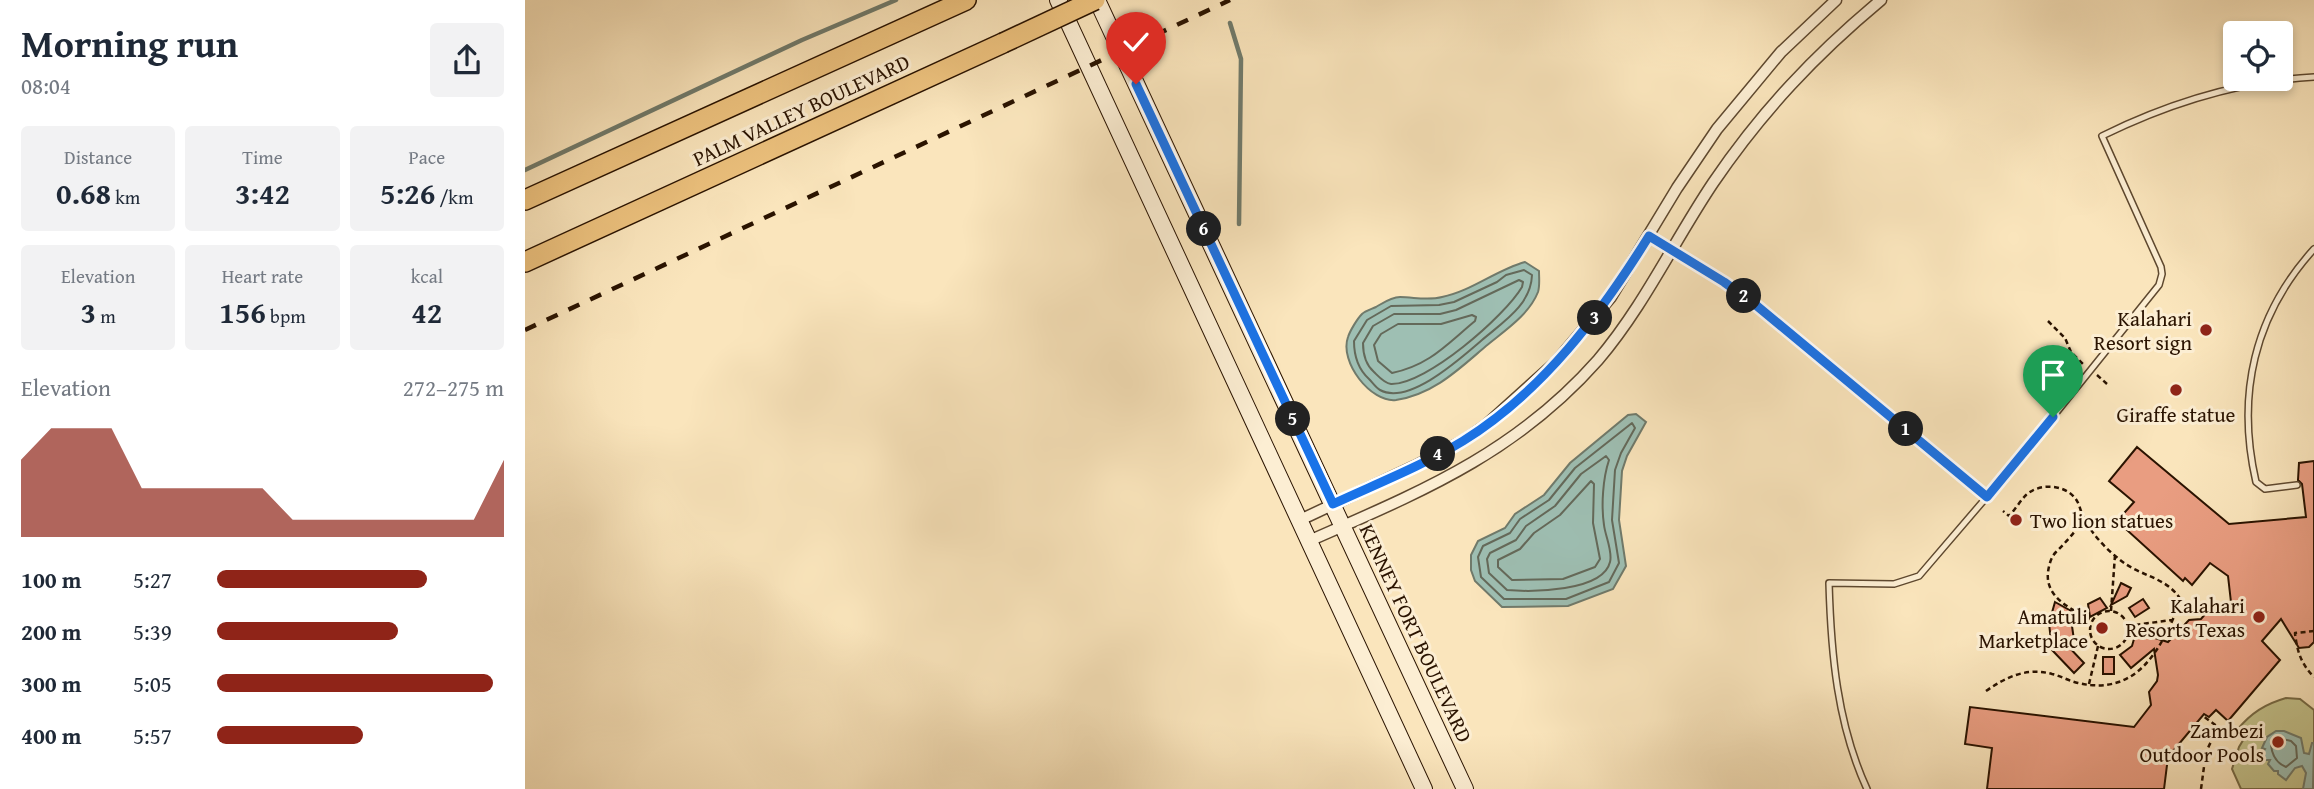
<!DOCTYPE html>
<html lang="en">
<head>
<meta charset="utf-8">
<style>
  :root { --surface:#fff; --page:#f2f2f3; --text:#1f2937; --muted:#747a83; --accent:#8f2418 }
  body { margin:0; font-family:"Gentium Book Plus",serif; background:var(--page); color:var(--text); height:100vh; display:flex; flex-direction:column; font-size:26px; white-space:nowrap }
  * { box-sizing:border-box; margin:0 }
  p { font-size:23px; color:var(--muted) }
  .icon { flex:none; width:38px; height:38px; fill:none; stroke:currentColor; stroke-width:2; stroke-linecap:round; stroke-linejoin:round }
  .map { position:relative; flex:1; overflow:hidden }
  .details { display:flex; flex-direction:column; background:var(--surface); width:525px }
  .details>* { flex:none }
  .tools { position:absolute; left:1698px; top:21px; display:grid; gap:14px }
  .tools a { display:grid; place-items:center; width:70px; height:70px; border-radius:7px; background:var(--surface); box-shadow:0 4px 10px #0003; font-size:35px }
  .pin { position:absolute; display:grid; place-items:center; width:60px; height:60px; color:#fff; margin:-72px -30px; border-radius:50% 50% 50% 0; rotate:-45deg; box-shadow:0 0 7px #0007 }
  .pin .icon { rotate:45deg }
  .km { position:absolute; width:35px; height:35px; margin:-18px; border-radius:50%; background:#222; color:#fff; font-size:19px; line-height:35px; text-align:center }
  .round { display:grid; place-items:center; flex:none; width:74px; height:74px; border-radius:7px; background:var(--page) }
  .summary { display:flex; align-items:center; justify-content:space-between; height:119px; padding:0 21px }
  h1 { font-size:38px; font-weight:800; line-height:52px }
  .figures { display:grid; grid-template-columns:repeat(3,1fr); gap:10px; height:119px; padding:7px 21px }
  .figures div { display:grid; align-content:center; border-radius:7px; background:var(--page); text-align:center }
  .figures b { font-size:30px; font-weight:800 }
  .figures small { font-size:19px; font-weight:400 }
  .figures p { font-size:19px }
  .chart { height:196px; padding:14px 21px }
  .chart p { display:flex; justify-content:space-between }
  .chart svg { width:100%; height:126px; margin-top:7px; fill:var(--accent); opacity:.7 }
  ul { padding:0 21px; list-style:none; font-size:23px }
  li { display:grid; grid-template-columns:112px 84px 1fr; align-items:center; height:52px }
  li i { height:18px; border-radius:9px; background:var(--accent) }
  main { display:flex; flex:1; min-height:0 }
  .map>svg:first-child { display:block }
</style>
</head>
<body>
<main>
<section class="details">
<div class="summary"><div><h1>Morning run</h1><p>08:04</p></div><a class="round"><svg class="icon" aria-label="share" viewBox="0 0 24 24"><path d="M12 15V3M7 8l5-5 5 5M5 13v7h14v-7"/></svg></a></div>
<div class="figures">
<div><p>Distance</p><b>0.68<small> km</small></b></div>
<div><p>Time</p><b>3:42</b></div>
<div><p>Pace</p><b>5:26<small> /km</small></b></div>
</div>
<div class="figures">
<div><p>Elevation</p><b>3<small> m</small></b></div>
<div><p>Heart rate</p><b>156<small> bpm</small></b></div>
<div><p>kcal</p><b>42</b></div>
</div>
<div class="chart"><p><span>Elevation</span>272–275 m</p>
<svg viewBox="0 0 160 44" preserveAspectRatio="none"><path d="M0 44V17L10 6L20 6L30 6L40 27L50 27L60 27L70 27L80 27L90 38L100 38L110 38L120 38L130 38L140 38L150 38L160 17V44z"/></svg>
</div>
<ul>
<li><b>100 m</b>5:27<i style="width:73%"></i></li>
<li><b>200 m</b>5:39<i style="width:63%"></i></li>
<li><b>300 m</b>5:05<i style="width:96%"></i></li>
<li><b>400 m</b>5:57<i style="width:51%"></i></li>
</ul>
</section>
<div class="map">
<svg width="1789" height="789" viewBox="0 0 1789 789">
  <rect width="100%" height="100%" fill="#fae5bc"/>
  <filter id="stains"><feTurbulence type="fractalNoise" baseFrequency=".00286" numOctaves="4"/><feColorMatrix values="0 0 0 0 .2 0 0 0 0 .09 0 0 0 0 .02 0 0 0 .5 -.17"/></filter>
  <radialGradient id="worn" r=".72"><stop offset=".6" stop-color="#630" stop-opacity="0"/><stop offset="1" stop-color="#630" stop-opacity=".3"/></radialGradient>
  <path fill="#c4c38c" stroke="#776b46" stroke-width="2" d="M1761,698L1775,699L1789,710V789H1716L1707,769L1714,747L1720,737L1712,730C1726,713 1740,704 1761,698Z"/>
  <path fill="#9ebfb3" stroke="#707a6b" stroke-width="2" d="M1000,262L1014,271C1014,278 1015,286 1013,292C1004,315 979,331 961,346C934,369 909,394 871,400C846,403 814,362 823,337C825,331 832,319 837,314C840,311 847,309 851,307C858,303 866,297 875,297C889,297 902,301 917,297C947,291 971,270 1000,262Z
    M1111,414L1121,422L1102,456L1097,471L1094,520L1101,566L1088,589L1043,606L977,607L950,581L946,570V555L953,541L980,528L990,514L1019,495L1045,463L1103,415Z
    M1751,731H1759L1776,738L1779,753L1784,754L1787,743H1789L1788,789H1778L1781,773L1777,766L1770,768L1761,780L1753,774V771H1749L1743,764L1745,760H1740L1738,752L1740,749L1737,748L1742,737Z"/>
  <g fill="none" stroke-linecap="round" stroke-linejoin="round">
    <path stroke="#64695a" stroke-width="2" d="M999,270L1007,275C1006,305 978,322 957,340C937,357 884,406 855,390C851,388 847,382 844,379C833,369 829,355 829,341L842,320L866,306L914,305L929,302L972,282L981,275Z
      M994,280L998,282L997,287C980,316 901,385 866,384C859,383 854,377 849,372C841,365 838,354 838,343L848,326L869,314H915L931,310Z
      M947,315L951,317L950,321C922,344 905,365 867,373L853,361L849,345L856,334L873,324H916Z
      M1107,423L1110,428L1096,453L1090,470L1087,520L1094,563L1084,582L1041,599H979L956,577L953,557L958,546L985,533L995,519L1024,500L1050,468Z
      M1081,456L1084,460C1078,478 1076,505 1079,525C1080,535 1088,552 1085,562C1078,592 1006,592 982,590L964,573L962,559L965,553L991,540L1001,526L1030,506L1056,474Z
      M1066,481L1069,484L1068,523L1075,559L1070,567L1038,579L987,580L973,567V560L995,549L1009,533L1035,515Z
      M1753,738L1766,741L1771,746L1772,758L1761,767C1751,763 1747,755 1746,745Z"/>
    <path stroke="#707a6b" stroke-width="4.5" d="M705,23L716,59L714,224
      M0,170L277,40L371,0"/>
  </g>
  <path fill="#e99d81" stroke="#2a1300" stroke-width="2" d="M1612,447L1704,524L1781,517L1777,484L1773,480L1774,463L1789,461V642L1784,647L1774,648L1756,619L1737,641L1755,660L1703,721L1691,710L1684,717L1679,714L1643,757L1639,789H1462L1467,748L1440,744L1445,707L1609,727L1626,705L1624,692L1632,681L1633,675L1629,649L1606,668L1595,655L1607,646L1611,632L1643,642L1664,620L1676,619L1682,612L1707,611L1703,576L1685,563L1667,585L1660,578L1658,581L1592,521L1609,502L1584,481Z
    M1596,583L1606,588L1602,596L1586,605Z
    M1575,598L1582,608L1565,617L1563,604Z
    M1618,599L1624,608L1610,617L1604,608Z
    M1530,602L1557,617L1546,619L1549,640L1541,644L1559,663L1549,673L1527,650L1524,623Z
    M1578,657H1589V674H1578Z"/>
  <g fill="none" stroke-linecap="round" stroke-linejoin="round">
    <g stroke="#5e482f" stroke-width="8">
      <path id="service" d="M1124,237L1199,282L1232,306L1462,497
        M1772,485L1740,489L1731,482C1711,395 1729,315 1789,249
        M1342,789C1312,724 1306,653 1304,583L1369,584L1394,576L1490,464L1634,285L1637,274L1636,267L1577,136C1644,103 1714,81 1789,77"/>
    </g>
    <g stroke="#5e482f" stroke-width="13">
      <path id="minor" d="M775,520L890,466L938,441L961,425L1031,362L1086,297L1152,188L1192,129L1256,52L1311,0
        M784,541C895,492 990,454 1073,360C1119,306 1149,241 1188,183C1237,111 1290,55 1356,0"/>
    </g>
    <g stroke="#2a1300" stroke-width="18">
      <path id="secondary" d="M533,0L899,789
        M572,0L940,789"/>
    </g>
    <g stroke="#2a1300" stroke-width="22">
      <path id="trunk" d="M0,200L441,0
        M0,262L478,43"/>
    </g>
    <path stroke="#2a1300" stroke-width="2.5" stroke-dasharray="5 3.5" stroke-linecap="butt" d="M1523,321L1540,338L1546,352L1559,365
      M1572,375L1582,384
      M1559,519C1550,532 1542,541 1531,552C1526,557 1524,565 1523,572C1520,599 1548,609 1567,621
      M1586,611L1590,555
      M1565 630a19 19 0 1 1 38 0a19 19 0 1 1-38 0Z
      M1602,626L1647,620
      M1789,631L1770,633C1772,651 1776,664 1789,677
      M1564,684L1573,646
      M1461,691C1481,677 1502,667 1527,674C1536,676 1544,681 1553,683C1614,697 1637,647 1656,600C1641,576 1615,577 1594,559C1581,549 1566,533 1559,518C1555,511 1555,504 1550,498C1539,484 1514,483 1501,495C1495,501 1490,510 1484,516L1478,511
      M1676,789L1681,752L1693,727L1678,716"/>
    <use href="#service" stroke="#fceed3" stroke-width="5"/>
    <use href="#minor" stroke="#fceed3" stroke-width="10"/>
    <use href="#secondary" stroke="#fceed3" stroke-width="16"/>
    <use href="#trunk" stroke="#edc27e" stroke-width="19"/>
    <path stroke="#2a1300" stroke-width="4.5" stroke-dasharray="12 12" stroke-linecap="butt" d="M0,330L705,0"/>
    <g stroke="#2a1300" stroke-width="22" stroke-linecap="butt">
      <path id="trunk-bridge" d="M478,43L570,0"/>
    </g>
    <use href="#trunk-bridge" stroke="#edc27e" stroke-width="19"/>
  </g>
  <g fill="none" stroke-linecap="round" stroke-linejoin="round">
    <g stroke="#fff" stroke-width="14">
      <path id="route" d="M611,84L808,504C851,484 897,466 938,441C1018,391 1075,315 1124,236L1199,282L1232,306L1462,497L1528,417"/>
    </g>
    <use href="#route" stroke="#1a73e8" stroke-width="9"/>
  </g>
  <g fill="#8f2418" stroke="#fceed3" stroke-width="2.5">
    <circle cx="1681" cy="330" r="7"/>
    <circle cx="1651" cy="390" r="7"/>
    <circle cx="1491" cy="520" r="7"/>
    <circle cx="1734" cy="617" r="7"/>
    <circle cx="1577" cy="628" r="7"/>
    <circle cx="1753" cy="742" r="7"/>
  </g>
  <g text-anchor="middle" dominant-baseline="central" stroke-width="6" stroke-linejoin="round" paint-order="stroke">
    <g font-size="21" fill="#2a1300" stroke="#fceed3">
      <text transform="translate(276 110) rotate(-25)">PALM VALLEY BOULEVARD</text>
      <text transform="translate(891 633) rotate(65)">KENNEY FORT BOULEVARD</text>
    </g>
    <g font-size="21" fill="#2a1300" stroke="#fceed3" text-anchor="end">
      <text x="1667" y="318">Kalahari<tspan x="1667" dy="24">Resort sign</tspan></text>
      <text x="1651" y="414" text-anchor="middle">Giraffe statue</text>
      <text x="1505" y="520" text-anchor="start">Two lion statues</text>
      <text x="1720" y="605">Kalahari<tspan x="1720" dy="24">Resorts Texas</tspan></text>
      <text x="1563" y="616">Amatuli<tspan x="1563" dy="24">Marketplace</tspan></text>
      <text x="1739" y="730">Zambezi<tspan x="1739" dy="24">Outdoor Pools</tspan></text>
    </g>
  </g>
  <rect width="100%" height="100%" filter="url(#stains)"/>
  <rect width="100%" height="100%" fill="url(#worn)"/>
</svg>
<div class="tools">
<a><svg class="icon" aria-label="locate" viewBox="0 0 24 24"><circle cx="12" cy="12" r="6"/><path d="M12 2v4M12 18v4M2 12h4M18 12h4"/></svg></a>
</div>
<div class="pin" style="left:1528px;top:417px;background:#1e9e55"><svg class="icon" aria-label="arrive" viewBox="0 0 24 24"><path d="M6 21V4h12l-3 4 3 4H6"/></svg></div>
<div class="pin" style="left:611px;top:84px;background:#d93025"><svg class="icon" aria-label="check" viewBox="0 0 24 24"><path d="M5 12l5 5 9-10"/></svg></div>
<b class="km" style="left:1381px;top:429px">1</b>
<b class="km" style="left:1219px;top:296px">2</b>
<b class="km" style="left:1070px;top:318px">3</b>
<b class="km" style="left:913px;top:454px">4</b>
<b class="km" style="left:768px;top:419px">5</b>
<b class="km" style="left:679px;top:229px">6</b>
</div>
</main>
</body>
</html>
